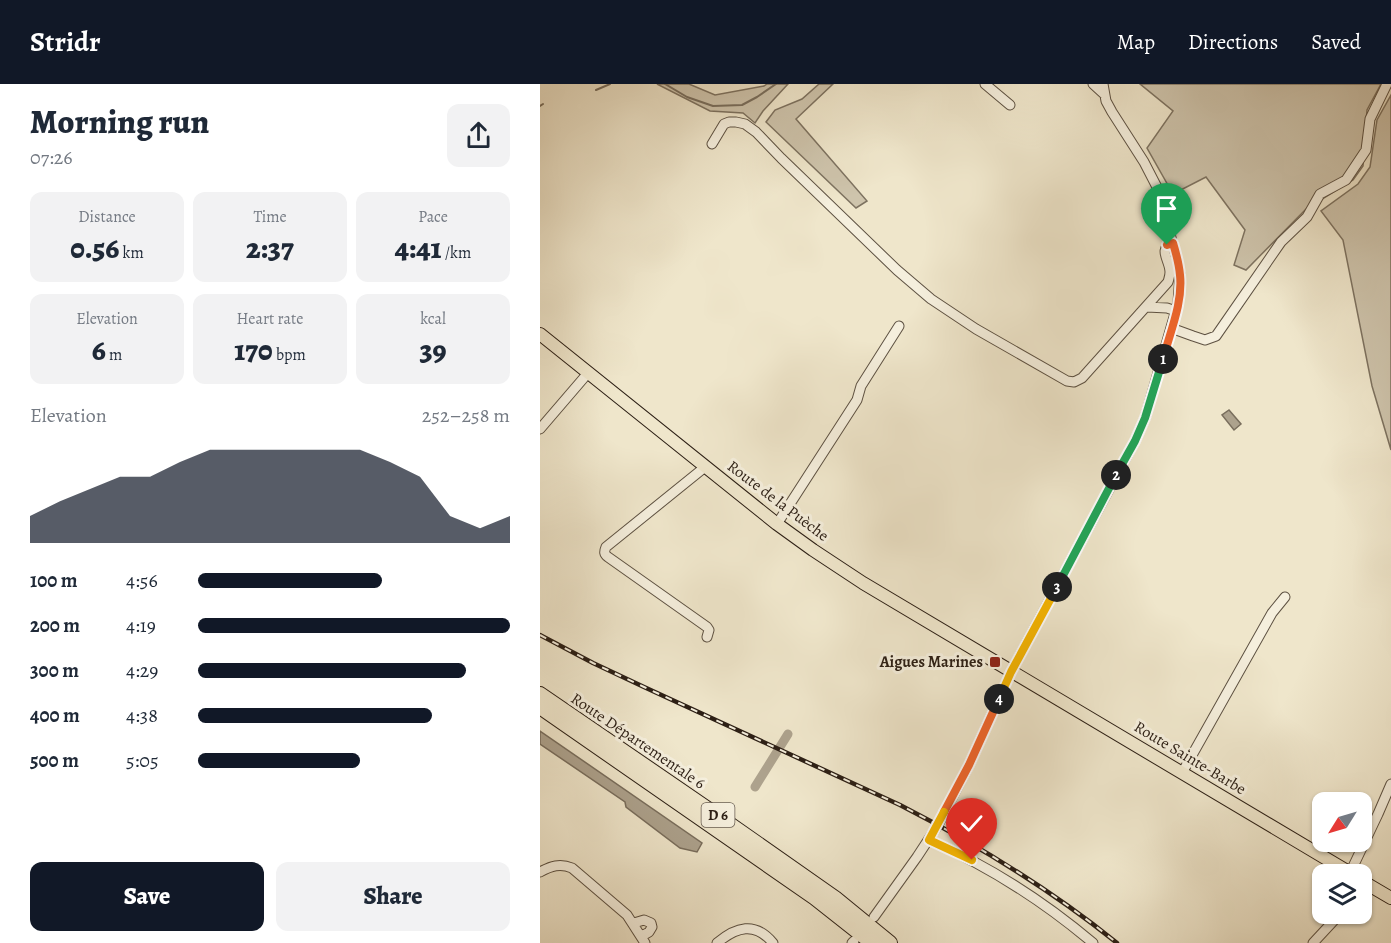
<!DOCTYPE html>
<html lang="en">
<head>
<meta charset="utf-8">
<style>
  :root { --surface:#fff; --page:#f2f2f3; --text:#1f2937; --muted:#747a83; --accent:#111827 }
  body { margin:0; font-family:Alegreya,serif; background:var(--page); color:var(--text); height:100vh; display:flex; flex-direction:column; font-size:22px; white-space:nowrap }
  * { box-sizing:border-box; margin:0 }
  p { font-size:20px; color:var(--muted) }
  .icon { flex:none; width:33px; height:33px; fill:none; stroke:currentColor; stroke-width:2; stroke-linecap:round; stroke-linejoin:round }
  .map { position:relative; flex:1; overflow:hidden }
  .panel { display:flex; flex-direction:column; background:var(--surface); width:540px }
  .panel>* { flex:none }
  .needle { width:39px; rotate:233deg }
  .fabs { position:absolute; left:772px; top:708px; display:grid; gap:12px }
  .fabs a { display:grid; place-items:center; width:60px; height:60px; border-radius:12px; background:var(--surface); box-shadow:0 2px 4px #0004; font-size:30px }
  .pin { position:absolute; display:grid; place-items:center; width:51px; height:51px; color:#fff; margin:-62px -26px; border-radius:50% 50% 50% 0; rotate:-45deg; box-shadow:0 0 6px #0007 }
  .pin .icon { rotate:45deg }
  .km { position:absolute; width:30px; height:30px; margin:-15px; border-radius:50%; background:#222; color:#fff; font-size:16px; line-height:30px; text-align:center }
  .round { display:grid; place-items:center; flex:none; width:63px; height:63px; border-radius:12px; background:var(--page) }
  .overview { display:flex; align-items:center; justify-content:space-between; height:102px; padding:0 30px }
  h1 { font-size:33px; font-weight:800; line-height:45px }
  .stats { display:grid; grid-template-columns:repeat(3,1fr); gap:9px; height:102px; padding:6px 30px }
  .stats div { display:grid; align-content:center; border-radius:12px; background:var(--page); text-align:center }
  .stats b { font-size:30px; font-weight:800 }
  .stats small { font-size:16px; font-weight:400 }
  .stats p { font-size:16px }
  .chart { height:168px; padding:12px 30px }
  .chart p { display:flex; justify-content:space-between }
  .chart svg { width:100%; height:108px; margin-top:6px; fill:var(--accent); opacity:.7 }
  .action { display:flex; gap:12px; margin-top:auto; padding:12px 30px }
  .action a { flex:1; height:69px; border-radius:12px; background:var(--accent); color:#fff; font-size:24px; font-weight:800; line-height:69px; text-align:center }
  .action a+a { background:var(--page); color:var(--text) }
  ul { padding:0 30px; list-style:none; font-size:20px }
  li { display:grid; grid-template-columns:96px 72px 1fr; align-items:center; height:45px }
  li i { height:15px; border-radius:8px; background:var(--accent) }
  header { display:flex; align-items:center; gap:36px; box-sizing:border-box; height:84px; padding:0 30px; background:var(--accent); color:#fff }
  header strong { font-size:28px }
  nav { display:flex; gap:33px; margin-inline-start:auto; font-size:21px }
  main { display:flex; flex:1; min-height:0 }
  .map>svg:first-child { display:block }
</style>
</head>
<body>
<header>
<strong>Stridr</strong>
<nav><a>Map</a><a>Directions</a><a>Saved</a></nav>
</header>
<main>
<section class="panel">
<div class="overview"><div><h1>Morning run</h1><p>07:26</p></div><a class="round"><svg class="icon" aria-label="share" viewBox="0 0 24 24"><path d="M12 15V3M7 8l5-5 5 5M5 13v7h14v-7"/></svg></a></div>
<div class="stats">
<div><p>Distance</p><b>0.56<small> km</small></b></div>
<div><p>Time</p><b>2:37</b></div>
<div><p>Pace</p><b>4:41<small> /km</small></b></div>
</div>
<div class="stats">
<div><p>Elevation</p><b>6<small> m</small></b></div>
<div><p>Heart rate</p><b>170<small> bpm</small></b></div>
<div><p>kcal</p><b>39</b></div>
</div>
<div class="chart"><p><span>Elevation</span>252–258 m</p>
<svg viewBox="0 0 160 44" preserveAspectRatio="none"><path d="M0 44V33L10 27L20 22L30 17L40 17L50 11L60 6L70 6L80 6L90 6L100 6L110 6L120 11L130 17L140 33L150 38L160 33V44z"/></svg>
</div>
<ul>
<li><b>100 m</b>4:56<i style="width:59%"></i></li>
<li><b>200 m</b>4:19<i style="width:100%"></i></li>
<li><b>300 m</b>4:29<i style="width:86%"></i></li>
<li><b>400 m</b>4:38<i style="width:75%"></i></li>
<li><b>500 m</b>5:05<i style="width:52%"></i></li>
</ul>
<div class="action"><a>Save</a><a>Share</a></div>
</section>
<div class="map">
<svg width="851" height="859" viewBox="0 0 851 859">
  <rect width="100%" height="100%" fill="#efe6cb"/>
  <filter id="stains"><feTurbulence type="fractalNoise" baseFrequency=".00333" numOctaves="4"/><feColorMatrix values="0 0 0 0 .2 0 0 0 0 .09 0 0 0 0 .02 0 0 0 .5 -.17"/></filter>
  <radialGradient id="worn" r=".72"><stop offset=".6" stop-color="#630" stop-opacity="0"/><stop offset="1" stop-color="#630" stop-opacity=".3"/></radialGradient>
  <path fill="#cec4ac" stroke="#7d7260" stroke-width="1.5" d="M117,0H149L175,11L224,2L227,0H248L223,27L215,39L203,29L170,27Z
    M279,0H293L256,35L327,117L316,124L226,38L235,26L262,15Z
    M600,0H841L827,26L823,82L813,96L766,125L706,186L694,181L705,146L666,93L633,110L607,64L633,27Z
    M851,11V366L832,302L803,156L781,127L818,100L830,83L837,36Z"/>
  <path fill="#ada28d" stroke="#796e5d" stroke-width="1.5" d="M689,326L701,340L694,346L682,331Z
    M0,647L162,759L157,768L140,764L86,723L85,718L0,660Z"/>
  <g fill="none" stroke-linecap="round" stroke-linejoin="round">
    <path stroke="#796e5d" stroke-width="2" d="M125,0L147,13L173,22L202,21L217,13L236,0
      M56,6L70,0
      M0,22L3,20"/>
    <path stroke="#ada28d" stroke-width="9" d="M215,703L248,650"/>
    <g stroke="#5d5142" stroke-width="11">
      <path id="minor" d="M445,0L470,21
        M553,0L565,11
        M172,60L184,40L189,38H196L205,40L216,48L241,74L357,186L391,215L436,245L527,297L534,298L542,294L628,198C629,194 630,192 630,188C630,176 617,165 633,159
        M607,223L627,224L636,227
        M631,244L653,252L665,256L676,252L741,158L767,133L780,110L806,96L826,66L830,35L847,0
        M0,345L48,289
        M165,383L66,463C64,468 64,470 68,473L167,543L169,546L167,553
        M237,440L317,316L321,302L359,242
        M642,689L732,529L745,513
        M389,756C451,783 502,816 553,859
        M0,788C11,782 20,779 32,784L87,831L105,859
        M810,789L838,730L851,700
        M334,833L377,773L398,741L429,681L471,588L595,357L605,334L638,219L640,190L620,109L604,78L572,28L566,17L563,0
        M94,839L104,836L111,839L112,843L109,848L102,852
        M177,859C196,843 215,837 233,859
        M312,859L314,857
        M773,859L800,830"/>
    </g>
    <g stroke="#2c1f15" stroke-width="14">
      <path id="major" d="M0,250L237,440L273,466L323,499L812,790
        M822,797L851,814"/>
    </g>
    <g stroke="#2c1f15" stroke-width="16">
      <path id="highway" d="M0,610L181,734L295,814L350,859
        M0,623L275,814L332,859"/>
    </g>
    <use href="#minor" stroke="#f5efdd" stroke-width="9"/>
    <use href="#major" stroke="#efe6cb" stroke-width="12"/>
    <use href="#highway" stroke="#efe6cb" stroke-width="14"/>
    <g stroke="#2c1f15" stroke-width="4.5">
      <path id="rail" d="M0,551L53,579L104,603L360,721C436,760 510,805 577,859"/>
    </g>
    <use href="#rail" stroke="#f5efdd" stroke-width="2" stroke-dasharray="7" stroke-linecap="butt"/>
  </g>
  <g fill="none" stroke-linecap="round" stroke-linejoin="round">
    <g stroke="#fff" stroke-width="12">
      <path id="split-1" d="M623,275C630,248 643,219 640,191C639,180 636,169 633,159L627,161"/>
    </g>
    <g stroke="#fff" stroke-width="12">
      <path id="split-2" d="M576,391L595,357L605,334L623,275"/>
    </g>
    <g stroke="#fff" stroke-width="12">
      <path id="split-3" d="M517,503L576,391"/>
    </g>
    <g stroke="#fff" stroke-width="12">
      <path id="split-4" d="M459,615L471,588L517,503"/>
    </g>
    <g stroke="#fff" stroke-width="12">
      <path id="split-5" d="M404,728L429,681L459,615"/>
    </g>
    <g stroke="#fff" stroke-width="12">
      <path id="split-6" d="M404,728L389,756L432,776"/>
    </g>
    <use href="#split-1" stroke="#f0652b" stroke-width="8"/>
    <use href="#split-2" stroke="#22a559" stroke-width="8"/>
    <use href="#split-3" stroke="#22a559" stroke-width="8"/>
    <use href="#split-4" stroke="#f5b400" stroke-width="8"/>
    <use href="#split-5" stroke="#f0652b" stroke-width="8"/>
    <use href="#split-6" stroke="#f5b400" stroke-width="8"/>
  </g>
  <rect fill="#8f2418" stroke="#f5efdd" stroke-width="2" x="449" y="572" width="12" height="12" rx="3"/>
  <g text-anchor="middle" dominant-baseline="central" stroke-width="6" stroke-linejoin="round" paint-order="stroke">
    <rect fill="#f5efdd" stroke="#685d51" stroke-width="1.5" x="161.5" y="719" width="33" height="24" rx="4.5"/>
    <g font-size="15" font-weight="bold" fill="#2c1f15">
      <text x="178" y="731">D 6</text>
    </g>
    <g font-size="16" fill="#2c1f15" stroke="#f5efdd">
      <text transform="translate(238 417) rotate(37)">Route de la Puèche</text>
      <text transform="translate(98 657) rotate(34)">Route Départementale 6</text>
      <text transform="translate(650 674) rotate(31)">Route Sainte-Barbe</text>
    </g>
    <g font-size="16" font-weight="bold" fill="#2c1f15" stroke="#f5efdd" text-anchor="end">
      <text x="443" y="578">Aigues Marines</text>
    </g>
  </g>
  <rect width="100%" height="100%" filter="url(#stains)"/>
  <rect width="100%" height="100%" fill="url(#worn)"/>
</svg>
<div class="fabs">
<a><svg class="needle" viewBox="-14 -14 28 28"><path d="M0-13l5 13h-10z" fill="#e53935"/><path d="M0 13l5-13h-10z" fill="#747a83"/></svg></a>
<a><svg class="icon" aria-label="layers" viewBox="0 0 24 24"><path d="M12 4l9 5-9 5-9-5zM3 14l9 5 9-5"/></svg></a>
</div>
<div class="pin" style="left:627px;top:161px;background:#1e9e55"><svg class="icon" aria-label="arrive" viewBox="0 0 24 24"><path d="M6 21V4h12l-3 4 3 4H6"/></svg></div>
<div class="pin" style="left:432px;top:776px;background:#d93025"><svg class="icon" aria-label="check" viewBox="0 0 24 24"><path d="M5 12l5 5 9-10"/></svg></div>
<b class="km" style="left:623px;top:275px">1</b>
<b class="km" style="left:576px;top:391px">2</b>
<b class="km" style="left:517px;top:503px">3</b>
<b class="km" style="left:459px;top:615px">4</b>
</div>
</main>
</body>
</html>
